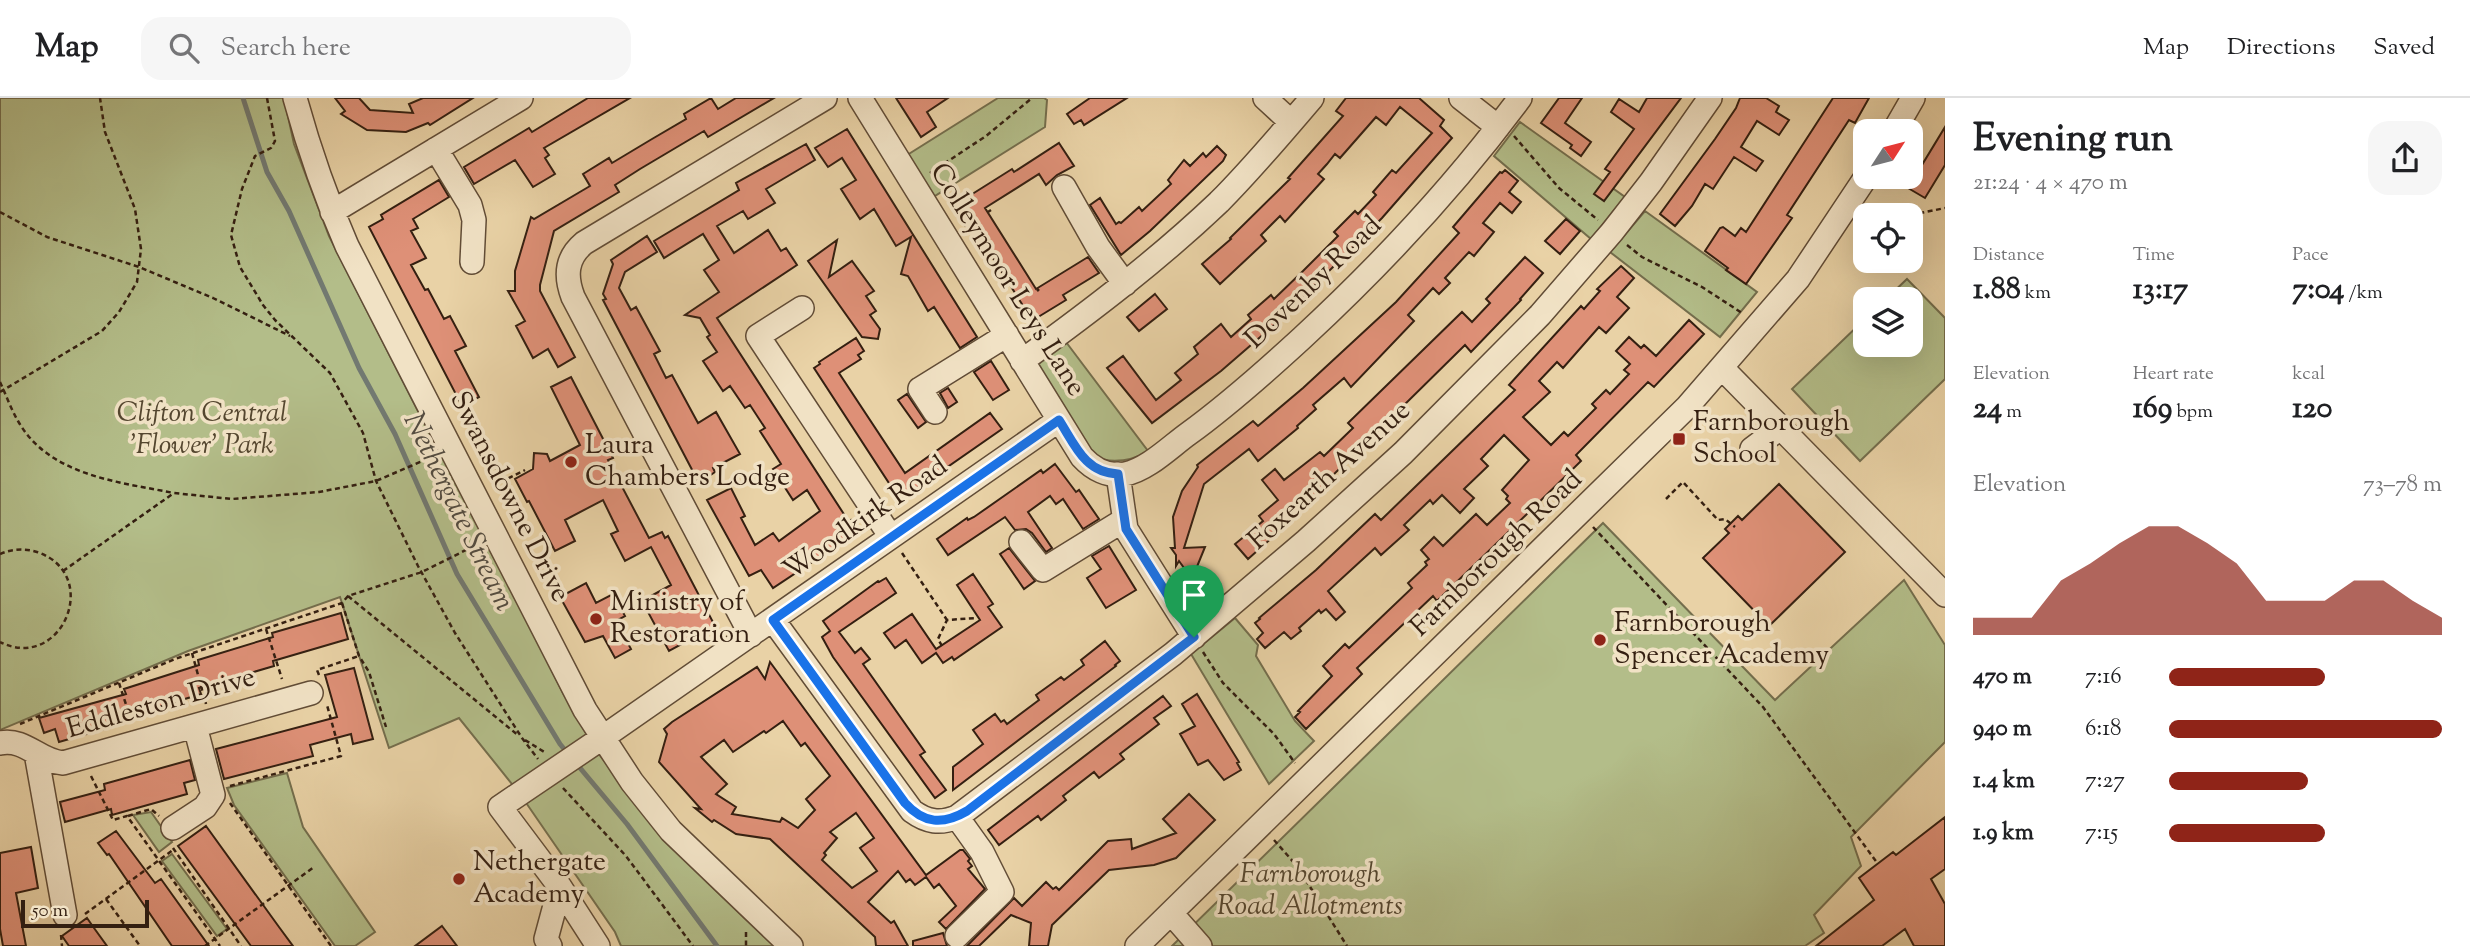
<!DOCTYPE html>
<html lang="en">
<head>
<meta charset="utf-8">
<style>
  :root { --surface:#fff; --page:#f6f6f6; --text:#202124; --muted:#757577; --line:#e0e0e0; --accent:#8f2418 }
  body { margin:0; font-family:"Sorts Mill Goudy",serif; background:var(--page); color:var(--text); height:100vh; display:flex; flex-direction:column; font-size:26px; white-space:nowrap }
  * { box-sizing:border-box; margin:0 }
  p { font-size:23px; color:var(--muted) }
  .icon { flex:none; width:38px; height:38px; fill:none; stroke:currentColor; stroke-width:2; stroke-linecap:round; stroke-linejoin:round }
  .map { position:relative; flex:1; overflow:hidden }
  .drawer { display:flex; flex-direction:column; background:var(--surface); width:525px }
  .drawer>* { flex:none }
  .needle { width:46px; rotate:54deg }
  .controls { position:absolute; left:1853px; top:21px; display:grid; gap:14px }
  .controls a { display:grid; place-items:center; width:70px; height:70px; border-radius:14px; background:var(--surface); box-shadow:0 7px 28px #0002; font-size:35px }
  .scale { position:absolute; left:21px; bottom:18px; width:128px; box-sizing:border-box; padding-left:7px; border:4px solid #341f11; border-top:0; font-size:19px; line-height:24px; white-space:nowrap; color:#341f11; -webkit-text-stroke:5px #f1e2c5; paint-order:stroke }
  .pin { position:absolute; display:grid; place-items:center; width:60px; height:60px; color:#fff; margin:-72px -30px; border-radius:50% 50% 50% 0; rotate:-45deg; box-shadow:0 0 7px #0007 }
  .pin .icon { rotate:45deg }
  .round { display:grid; place-items:center; flex:none; width:74px; height:74px; border-radius:21px; background:var(--page) }
  .summary { display:flex; align-items:center; justify-content:space-between; height:119px; padding:0 28px }
  h1 { font-size:38px; font-weight:700; line-height:52px }
  .stats { display:grid; grid-template-columns:repeat(3,1fr); gap:10px; height:119px; padding:7px 28px }
  .stats div { display:grid; align-content:center }
  .stats b { font-size:30px; font-weight:700 }
  .stats small { font-size:19px; font-weight:400 }
  .stats p { font-size:19px }
  .chart { height:196px; padding:14px 28px }
  .chart p { display:flex; justify-content:space-between }
  .chart svg { width:100%; height:126px; margin-top:7px; fill:var(--accent); opacity:.7 }
  ul { padding:0 28px; list-style:none; font-size:23px }
  li { display:grid; grid-template-columns:112px 84px 1fr; align-items:center; height:52px }
  li i { height:18px; border-radius:9px; background:var(--accent) }
  header { display:flex; align-items:center; gap:42px; box-sizing:border-box; height:98px; padding:0 35px; background:var(--surface); border-bottom:2px solid var(--line) }
  header strong { font-size:33px }
  nav { display:flex; gap:38px; margin-inline-start:auto; font-size:24px }
  .search { width:490px; height:63px; background:var(--page); display:flex; align-items:center; gap:18px; box-sizing:border-box; padding:0 24px; border-radius:21px; color:var(--muted); font-size:26px }
  main { display:flex; flex:1; min-height:0 }
  .map>svg:first-child { display:block }
</style>
</head>
<body>
<header>
<strong>Map</strong>
<div class="search"><svg class="icon" aria-label="search" viewBox="0 0 24 24"><circle cx="10" cy="10" r="6"/><path d="M15 15l6 6"/></svg>Search here</div>
<nav><a>Map</a><a>Directions</a><a>Saved</a></nav>
</header>
<main>
<div class="map">
<svg width="1945" height="848" viewBox="0 0 1945 848">
  <rect width="100%" height="100%" fill="#e9d2a6"/>
  <filter id="stains"><feTurbulence type="fractalNoise" baseFrequency=".00286" numOctaves="4"/><feColorMatrix values="0 0 0 0 .2 0 0 0 0 .09 0 0 0 0 .02 0 0 0 .5 -.17"/></filter>
  <radialGradient id="worn" r=".72"><stop offset=".6" stop-color="#630" stop-opacity="0"/><stop offset="1" stop-color="#630" stop-opacity=".3"/></radialGradient>
  <path fill="#b3bd89" stroke="#746e4d" stroke-width="2" d="M0,0H284L294,46L329,138L424,325L486,439L563,595L595,651L657,731L707,784L774,848H621L615,834L520,696L459,620L389,650L340,499L188,553L0,632Z
    M998,0H1044L1047,2L1045,29L930,101L904,59Z
    M1520,24L1625,99L1591,141L1494,58Z
    M1645,113L1757,194L1720,239L1610,154Z
    M1907,181L1945,220V281L1860,363L1792,291L1865,221L1866,247H1911V201H1886Z
    M1066,244L1148,353C1130,364 1113,366 1093,359L1038,271L1040,263Z
    M1603,425L1775,602L1904,482L1945,547V644L1851,739L1861,768L1814,817L1824,835L1805,848H1172Z
    M1235,520L1258,547L1256,558L1295,623L1314,643L1269,686L1191,556Z
    M287,675L303,729L375,834L355,848H335L234,707L227,690Z
    M151,714L172,744L159,754L133,717Z
    M172,756L227,831L217,838L162,763Z"/>
  <g fill="none" stroke-linecap="round" stroke-linejoin="round">
    <path stroke="#727971" stroke-width="5" d="M243,0L267,74L289,113L359,270L395,336L457,476L560,646L569,657
      M575,664L627,726L717,848"/>
  </g>
  <path fill="#de9077" stroke="#341f11" stroke-width="2" fill-rule="evenodd" d="M335,0H359L370,12L413,15L409,6L423,0H473L430,27L428,25L406,34L367,32L341,16L345,13Z
    M588,0H630L544,50L549,57L545,60L555,76L533,89L515,62L474,86L464,69L529,30L532,34Z
    M711,0L718,11L736,0H774L708,39L704,33L640,71L615,87L619,94L554,133L540,187V193L575,259L558,269L548,251L533,260L516,228L525,223L508,193H515V173L531,119L534,121L590,88L583,76L609,60L612,65L652,41L686,21L684,16Z
    M896,0H948L927,14L936,29L921,39Z
    M1090,0H1127L1084,27L1081,22L1074,26L1067,16Z
    M1346,0H1419L1444,22L1440,28L1452,40L1382,120L1280,222L1221,273L1152,325L1107,270L1123,258L1156,302L1181,282L1175,275L1198,256L1194,249L1221,226L1231,239L1251,221L1248,217L1271,197L1274,201L1303,173L1338,138L1334,134L1355,113L1358,116L1376,97L1373,94L1392,72L1396,75L1432,35L1400,9L1386,27L1376,19L1340,60L1335,56L1327,66L1318,76L1324,81L1285,124L1280,118L1261,137L1266,143L1220,186L1202,166L1231,141L1230,140L1290,81L1288,80L1343,18L1336,13Z
    M1559,0H1582L1565,25L1591,44L1581,58L1570,50L1572,47L1541,25Z
    M1647,0H1681L1604,103L1594,96L1610,74L1605,71L1634,31L1611,14L1619,1L1639,14Z
    M1740,0H1766L1779,8L1776,14L1789,22L1779,37L1757,23L1741,49L1763,63L1756,73L1734,59L1713,91L1705,86L1692,108L1675,128L1660,116L1715,41L1736,10Z
    M1833,0H1869L1855,25L1849,22L1787,117L1792,120L1746,186L1726,172L1728,170L1705,153L1720,130L1723,129L1735,138L1741,130L1746,134Z
    M1945,29V67L1925,100L1908,90Z
    M847,31L977,239L960,250L934,209L928,213L908,178L901,176L911,139L896,148L874,111L860,121L841,91L856,82L842,60L828,69L815,50Z
    M1059,45L1074,68L1057,77L1046,87L1039,76L985,110L1036,191L1088,159L1099,175L1063,197L1066,202L1030,224L1020,208L1022,206L958,105L1012,71L1014,74Z
    M806,46L815,62L766,91L775,105L748,121L743,113L717,128L734,155L768,132L781,153L786,150L797,167L717,220L849,424L851,422L859,433L773,490L761,472L749,478L707,402L731,390L745,418L741,420L755,447L773,435L779,443L820,413L807,392L793,402L773,371L781,366L760,333L765,330L750,307L745,310L730,288L723,293L703,263L717,254L707,239L710,237L700,220L685,217L719,194L704,172L719,162L703,136L664,160L654,143L739,92L736,85Z
    M1217,48L1226,57L1223,63L1150,133L1121,157L1090,107L1100,100L1116,126L1119,124L1121,125L1139,109L1142,113L1171,86L1168,82L1184,62L1190,68L1203,55L1206,59Z
    M1505,72L1518,83L1509,94L1521,104L1512,115L1500,105L1483,125L1494,134L1474,158L1469,154L1445,180L1450,185L1439,196L1433,190L1408,217L1414,223L1351,289L1344,280L1313,307L1316,311L1297,328L1298,330L1258,363L1249,351L1204,386L1184,450L1205,449L1192,481L1179,463L1176,468V457L1171,450H1175L1173,419L1182,393L1198,369L1197,367L1253,323L1258,328L1303,290L1396,204L1459,135L1453,129L1500,74L1502,75Z
    M439,82L449,99L413,121L418,130L411,133L426,160L411,167L425,192L428,191L444,221L450,218L466,248L455,253L479,299L462,308L369,129L383,121L381,117Z
    M1566,121L1580,133L1560,156L1545,143Z
    M647,138L657,154L625,174L619,190L631,212L636,209L660,253L654,256L666,280L672,277L698,325L716,314L740,356L713,370L715,374L699,385L603,202L606,201L603,196L613,166L611,162Z
    M837,142L829,179L852,163L874,193L866,198L876,213L870,217L880,231L878,241L862,239L808,163Z
    M1525,159L1543,175L1520,201L1521,202L1471,254L1465,247L1331,379L1335,384L1248,461L1235,446L1263,423L1259,418L1278,402L1262,382L1275,371L1284,382L1320,354L1324,358L1353,330L1348,325L1462,214L1472,224L1490,205L1486,201Z
    M1621,168L1634,180L1617,199L1629,210L1606,235L1599,229L1563,270L1557,264L1539,283L1550,294L1523,319L1551,347L1564,334L1568,338L1596,310L1592,306L1606,292L1610,296L1629,276L1624,272L1630,266L1616,253L1629,239L1641,250L1644,247L1656,258L1689,222L1704,236L1654,289L1648,284L1576,357L1581,363L1529,414L1437,503L1433,498L1357,570L1362,576L1306,631L1295,619L1300,614L1298,613L1332,578L1323,568L1345,546L1349,550L1412,490L1408,485L1427,467L1425,464L1429,461L1421,452L1434,439L1443,448L1476,416L1487,427L1510,405L1506,401L1508,398L1502,392L1529,362L1504,337L1481,361L1488,368L1464,391L1474,400L1460,415L1442,397L1433,406L1430,402L1404,427L1409,432L1381,457L1375,450L1328,493L1345,514L1336,522L1326,511L1321,515L1319,512L1299,530L1301,533L1291,541L1284,534L1265,550L1257,541L1263,535L1255,525L1260,521L1259,520L1316,472L1375,416L1381,422L1414,390L1515,292L1509,287L1581,208L1584,211L1600,193L1597,191Z
    M1155,196L1167,211L1139,233L1127,219Z
    M856,240L864,253L858,257L861,261L839,275L905,375L990,315L1002,331L900,402L814,270L820,266L819,264Z
    M991,263L1009,292L993,302L974,274Z
    M571,279L613,360L608,362L649,440L662,434L665,440L668,438L715,528L669,553L642,503L671,487L651,449L625,463L611,436L618,433L603,402L565,422L575,443L555,453L529,403L527,404L515,381L533,371L534,355L547,356L550,363L580,347L551,289Z
    M948,290L957,304L948,310L940,295Z
    M907,296L926,324L918,330L898,302Z
    M1055,366L1076,394L1079,392L1099,421L1083,431L1063,401L1056,406L1050,398L1028,414L1052,450L1046,454L1032,435L1026,431L1015,432L1005,419L948,457L937,441L967,420L968,422L974,419L1041,372L1043,375Z
    M1779,386L1845,454L1769,528L1703,460L1729,435L1725,431L1738,418L1742,422Z
    M1109,448L1136,492L1106,510L1087,480L1101,471L1092,458Z
    M1009,450L1035,483L1024,491L1000,456Z
    M973,476L993,506L988,509L1002,529L954,562L952,559L943,565L936,555L922,565L906,542L895,550L884,535L912,516L936,551L980,522L957,487Z
    M886,480L896,495L839,534L855,555L861,550L870,561L863,566L925,654L920,657L946,692L935,700L833,559L822,539L830,533L823,523L878,483L879,484Z
    M586,485L596,505L613,496L625,518L616,523L631,551L615,560L603,538L585,544L560,499Z
    M341,515L348,541L273,563L274,568L199,590L201,596L126,619L128,624L59,644L55,631L44,635L39,620L126,596L124,591L199,567L198,562L273,539L272,535Z
    M1105,543L1120,563L1115,567L1116,568L953,692V669L983,646L973,632L995,616L1001,624L1004,622L1007,626L1039,602L1036,597L1061,579L1064,582L1084,567L1081,562Z
    M770,564L926,777L960,752H963L970,761L968,763L972,768L968,771L985,791L946,831L939,824L956,808L939,786L934,790L926,779L915,787L910,781L906,784L898,773L868,804L891,825L894,823L908,848H876L875,839L770,741L736,736L714,722L712,724L695,710L701,711L659,664L667,636L664,631L672,624L757,569L765,581ZM783,623L801,648L805,645L830,678L806,701L815,712L798,730L782,720L780,724L732,716L736,709L716,696L727,686L701,659L724,642L733,654L764,633L766,635ZM856,715L874,740L860,750L877,773L852,790L822,762L826,757L824,755L837,740L830,734Z
    M354,570L373,641L353,646L351,636L321,644L310,647L313,658L224,681L216,651L337,619L325,577Z
    M1197,596L1239,664L1237,665L1241,672L1224,682L1208,662L1198,667L1180,636L1195,628L1182,606Z
    M1163,598L1171,608L1154,620L1159,626L1120,656L1124,661L1099,680L1094,674L1063,698L1066,702L1041,722L1038,718L999,747L988,732Z
    M190,662L195,682L184,685L187,696L112,717L111,711L65,724L60,704L105,692L104,686Z
    M1189,696L1215,722L1176,760L1154,767L1109,772L1052,827L1048,848H1029L1031,825L1011,817L979,848H967L1014,800L1022,808L1046,784L1053,791L1056,789L1059,792L1108,743L1131,741L1132,751L1176,735L1163,721Z
    M1945,719V771L1931,781L1945,806V848H1914L1905,831L1882,848H1816L1874,802L1859,780L1893,754L1896,757Z
    M206,728L279,829L293,848H251L178,748Z
    M116,733L155,785L161,781L209,848H172L109,756L107,757L98,745Z
    M31,749L38,790L16,795L26,848H3L0,831V755Z
    M87,820L94,830L107,848H69L62,838Z
    M442,828L457,848H415Z
    M943,835L947,848H913V843Z"/>
  <g fill="none" stroke-linecap="round" stroke-linejoin="round">
    <g stroke="#614c36" stroke-width="26">
      <path id="minor" d="M295,0C309,51 326,100 347,148L585,612L632,684L671,733L791,848
        M860,0L1082,359C1093,371 1108,379 1125,376C1147,372 1170,349 1188,336C1228,307 1265,274 1302,240C1382,166 1455,88 1520,0
        M1265,0L1291,24
        M1461,0L1498,29
        M1894,33L1913,0
        M436,51L470,107L474,122L472,164
        M1064,89L1098,149L1125,186
        M332,114L521,0
        M802,210L758,238L891,439
        M1022,263C1091,213 1158,162 1219,104C1252,71 1282,35 1312,0
        M1722,270L1945,497
        M935,314L920,291L1007,237
        M1752,351L1780,330
        M1118,376L1126,431L1194,539
        M1021,444L1043,472L1124,422
        M773,522L912,713C927,724 940,726 957,719L1173,556L1306,443L1403,355L1540,217L1612,134L1651,84L1710,0
        M751,537L573,199C565,178 566,160 584,145L825,0
        M0,645C26,640 38,663 63,665L311,595
        M36,655L65,817
        M173,730L205,709L213,697L195,628
        M1171,815L1200,848
        M957,838L1002,794L982,754L957,719
        M550,848L546,841L560,789
        M598,848L560,789L500,709L602,640L1059,322
        M1137,848L1687,309L1798,181L1866,79"/>
    </g>
    <path stroke="#341f11" stroke-width="2.5" stroke-dasharray="5 3.5" stroke-linecap="butt" d="M267,0L275,43L271,50L255,58L242,91L231,137L240,169L263,207L275,222L330,275L363,335L376,383L418,468L455,535L522,640L538,661
      M1514,38L1559,90L1598,122
      M930,75L986,38L1032,0
      M0,114L47,139L139,169L213,200L290,238
      M988,114L991,112
      M1911,117L1945,110
      M964,128L971,124
      M1627,147L1642,159L1702,189L1742,215
      M1037,193L1039,191
      M1013,208L1020,203
      M0,284C6,297 11,311 18,323C49,378 119,384 174,395
      M0,294L102,233L119,214L137,184L141,151L135,111L105,34L100,0
      M488,377L500,371
      M493,388L525,372
      M1666,401L1683,384L1718,422L1725,421L1735,429
      M1593,429L1763,609L1878,766
      M902,455L947,522
      M0,456C11,451 25,450 37,454C103,476 62,575 0,544
      M63,473L174,395L232,401L319,394L376,383L434,358
      M348,498L519,638
      M342,505L359,558L369,574L386,629
      M266,531L282,581
      M942,548L938,541L947,522L977,520
      M1203,554L1223,585L1274,636L1295,665
      M192,555L206,606
      M319,577L317,572L359,558
      M119,585L132,625
      M20,626L175,561L342,505L348,498L422,474L478,446
      M525,642L546,655
      M91,678L113,722L127,718L220,848
      M230,688L341,658L327,607
      M563,690L626,758L693,848
      M230,705L331,848
      M128,718L151,711L159,718
      M1274,742L1297,768L1347,848
      M173,750L241,848
      M106,801L140,848
      M85,816L173,752
      M746,834V848
      M61,837L62,848
      M205,848L314,769"/>
    <use href="#minor" stroke="#f1e2c5" stroke-width="23"/>
  </g>
  <g fill="none" stroke-linecap="round" stroke-linejoin="round">
    <g stroke="#fff" stroke-width="14">
      <path id="route" d="M1059,322C1075,347 1085,375 1118,376L1126,431L1194,539L967,713C943,727 924,726 905,705L773,522Z"/>
    </g>
    <use href="#route" stroke="#1a73e8" stroke-width="9"/>
  </g>
  <g fill="#8f2418" stroke="#f1e2c5" stroke-width="2.5">
    <rect x="1672" y="334" width="14" height="14" rx="3.5"/>
    <circle cx="571" cy="364" r="7"/>
    <circle cx="596" cy="521" r="7"/>
    <circle cx="1600" cy="542" r="7"/>
    <circle cx="459" cy="781" r="7"/>
  </g>
  <g text-anchor="middle" dominant-baseline="central" stroke-width="7" stroke-linejoin="round" paint-order="stroke">
    <g font-size="28" fill="#341f11" stroke="#f1e2c5">
      <text transform="translate(1007 182) rotate(58)">Colleymoor Leys Lane</text>
      <text transform="translate(1314 185) rotate(-44)">Dovenby Road</text>
      <text transform="translate(1330 378) rotate(-42)">Foxearth Avenue</text>
      <text transform="translate(509 399) rotate(63)">Swansdowne Drive</text>
      <text transform="translate(866 421) rotate(-35)">Woodkirk Road</text>
      <text transform="translate(1497 456) rotate(-44)">Farnborough Road</text>
      <text transform="translate(161 606) rotate(-16)">Eddleston Drive</text>
    </g>
    <g font-size="28" font-style="italic" fill="#54462f" stroke="#f1e2c5">
      <text x="202" y="316">Clifton Central<tspan x="202" dy="32">'Flower' Park</tspan></text>
      <text x="1310" y="777">Farnborough<tspan x="1310" dy="32">Road Allotments</tspan></text>
    </g>
    <g font-size="28" fill="#341f11" stroke="#f1e2c5" text-anchor="start">
      <text x="1693" y="325">Farnborough<tspan x="1693" dy="32">School</tspan></text>
      <text x="585" y="348">Laura<tspan x="585" dy="32">Chambers Lodge</tspan></text>
      <text x="610" y="505">Ministry of<tspan x="610" dy="32">Restoration</tspan></text>
      <text x="1614" y="526">Farnborough<tspan x="1614" dy="32">Spencer Academy</tspan></text>
      <text x="473" y="765">Nethergate<tspan x="473" dy="32">Academy</tspan></text>
    </g>
    <g font-size="30" font-style="italic" fill="#534c41" stroke="#f1e2c5">
      <text transform="translate(458 414) rotate(64)">Nethergate Stream</text>
    </g>
  </g>
  <rect width="100%" height="100%" filter="url(#stains)"/>
  <rect width="100%" height="100%" fill="url(#worn)"/>
</svg>
<div class="controls">
<a><svg class="needle" viewBox="-14 -14 28 28"><path d="M0-13l5 13h-10z" fill="#e53935"/><path d="M0 13l5-13h-10z" fill="#757577"/></svg></a>
<a><svg class="icon" aria-label="locate" viewBox="0 0 24 24"><circle cx="12" cy="12" r="6"/><path d="M12 2v4M12 18v4M2 12h4M18 12h4"/></svg></a>
<a><svg class="icon" aria-label="layers" viewBox="0 0 24 24"><path d="M12 4l9 5-9 5-9-5zM3 14l9 5 9-5"/></svg></a>
</div>
<div class="scale">50 m</div>
<div class="pin" style="left:1194px;top:539px;background:#1e9e55"><svg class="icon" aria-label="arrive" viewBox="0 0 24 24"><path d="M6 21V4h12l-3 4 3 4H6"/></svg></div>
</div>
<section class="drawer">
<div class="summary"><div><h1>Evening run</h1><p>21:24 · 4 × 470 m</p></div><a class="round"><svg class="icon" aria-label="share" viewBox="0 0 24 24"><path d="M12 15V3M7 8l5-5 5 5M5 13v7h14v-7"/></svg></a></div>
<div class="stats">
<div><p>Distance</p><b>1.88<small> km</small></b></div>
<div><p>Time</p><b>13:17</b></div>
<div><p>Pace</p><b>7:04<small> /km</small></b></div>
</div>
<div class="stats">
<div><p>Elevation</p><b>24<small> m</small></b></div>
<div><p>Heart rate</p><b>169<small> bpm</small></b></div>
<div><p>kcal</p><b>120</b></div>
</div>
<div class="chart"><p><span>Elevation</span>73–78 m</p>
<svg viewBox="0 0 160 44" preserveAspectRatio="none"><path d="M0 44V38L10 38L20 38L30 25L40 19L50 12L60 6L70 6L80 12L90 19L100 32L110 32L120 32L130 25L140 25L150 32L160 38V44z"/></svg>
</div>
<ul>
<li><b>470 m</b>7:16<i style="width:57%"></i></li>
<li><b>940 m</b>6:18<i style="width:100%"></i></li>
<li><b>1.4 km</b>7:27<i style="width:51%"></i></li>
<li><b>1.9 km</b>7:15<i style="width:57%"></i></li>
</ul>
</section>
</main>
</body>
</html>
